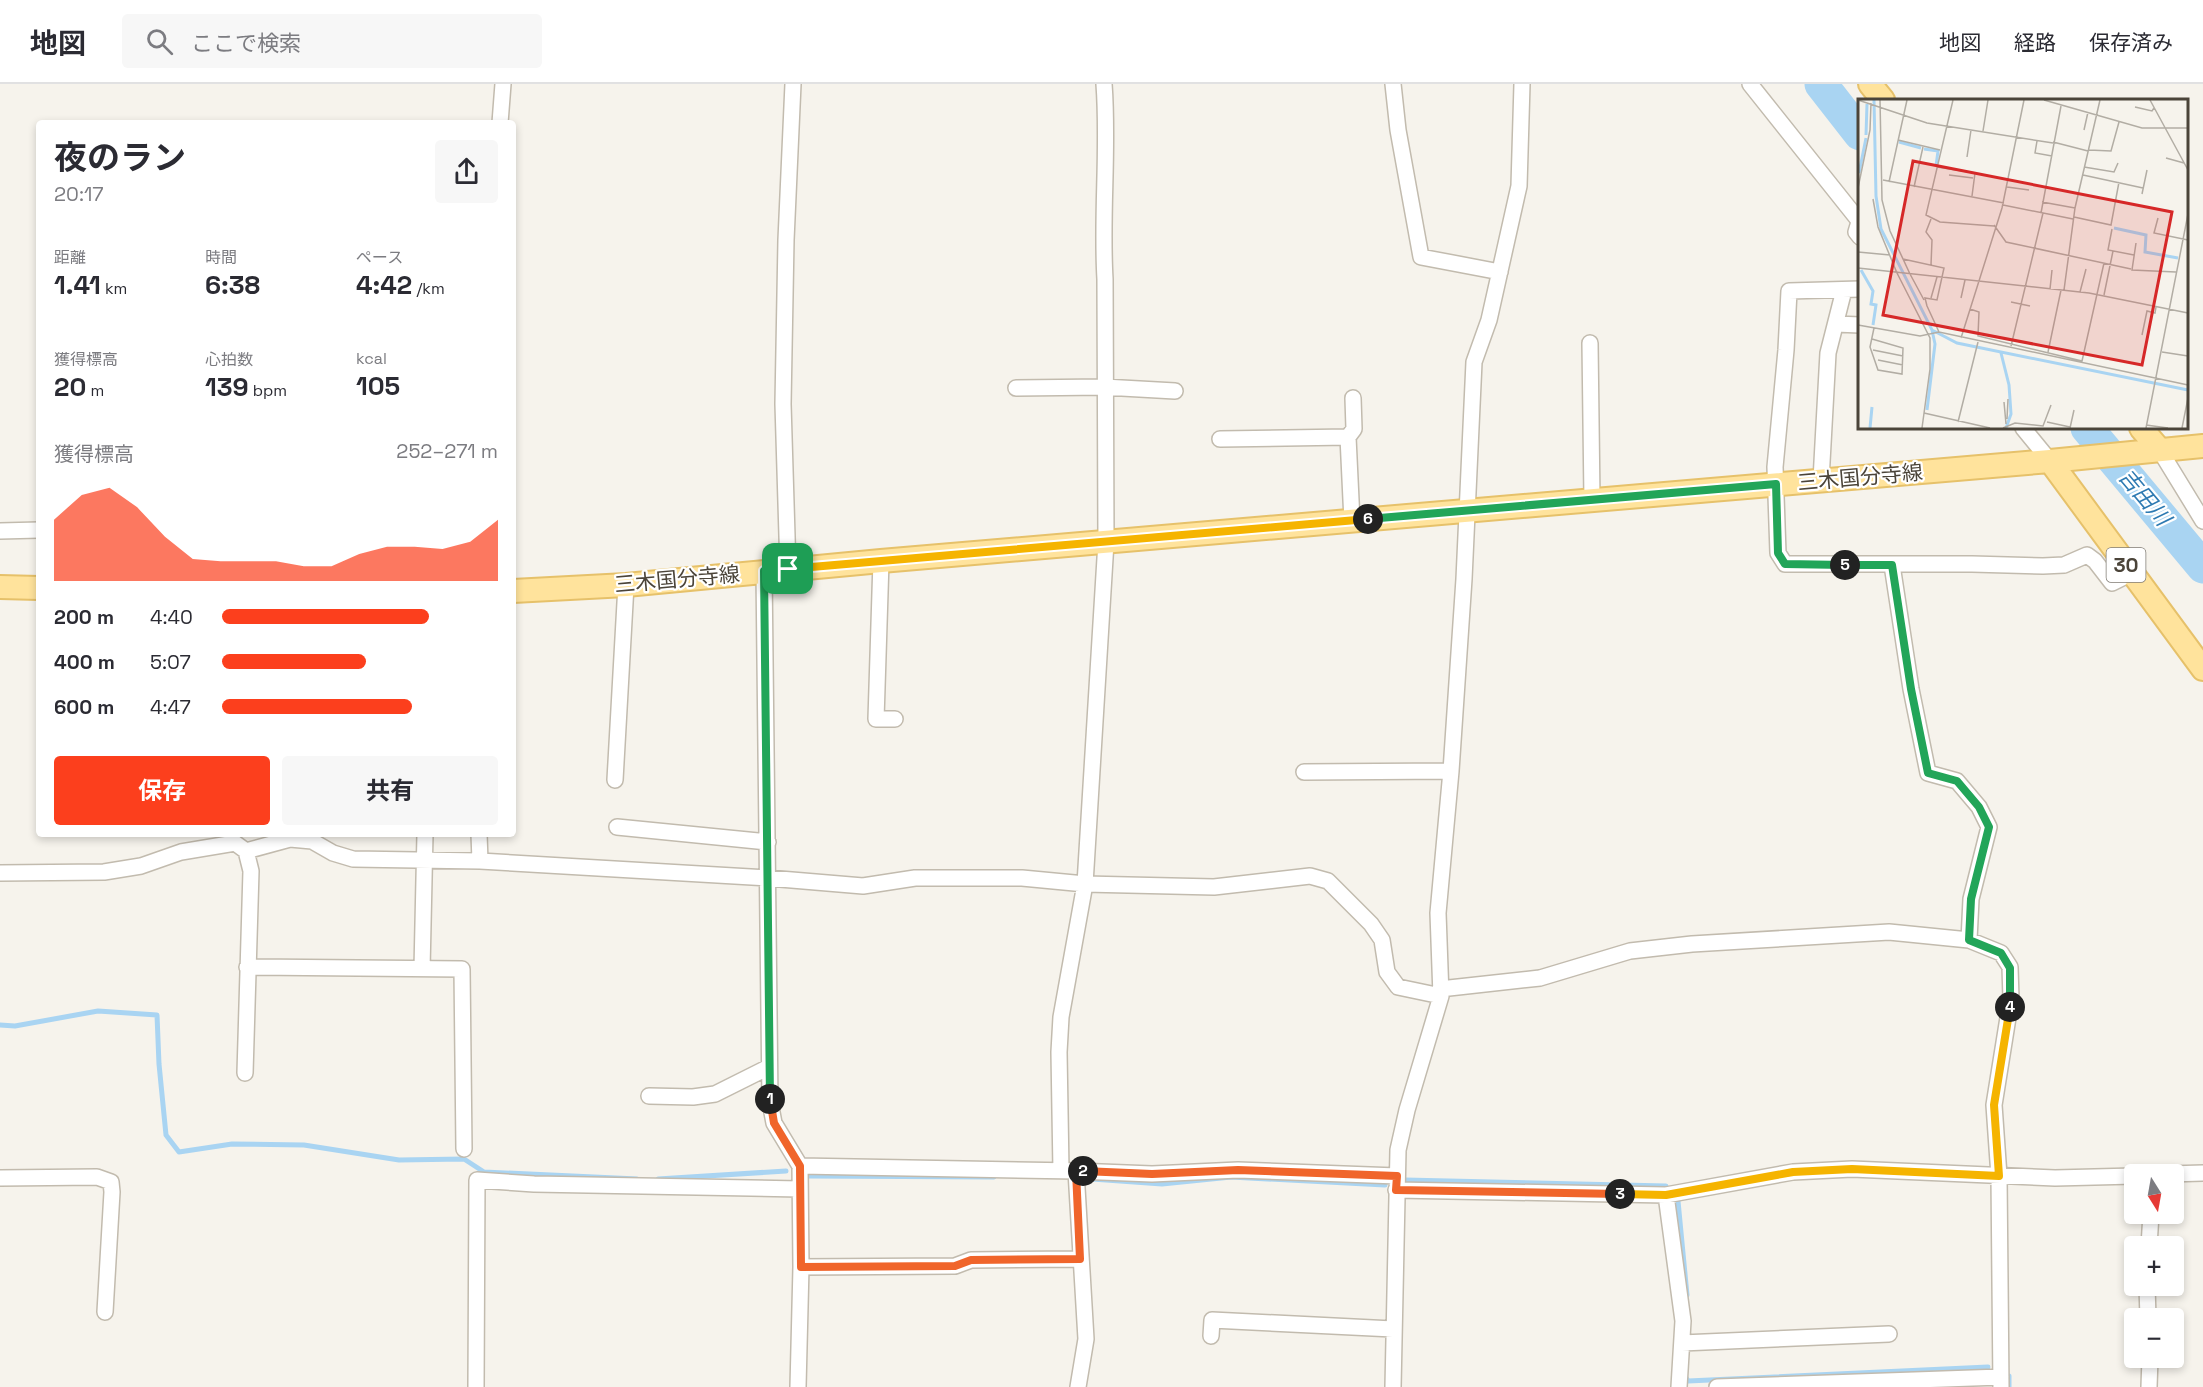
<!DOCTYPE html>
<html lang="ja">
<head>
<meta charset="utf-8">
<style>
  :root { --surface:#fff; --page:#f7f7f7; --text:#2b2b33; --muted:#7c7c81; --line:#e1e1e2; --accent:#fc3f1d }
  body { margin:0; font-family:"Space Grotesk","Noto Sans JP",sans-serif; background:var(--page); color:var(--text); height:100vh; display:flex; flex-direction:column; font-size:22px; white-space:nowrap }
  * { box-sizing:border-box; margin:0 }
  p { font-size:20px; color:var(--muted) }
  .icon { flex:none; width:33px; height:33px; fill:none; stroke:currentColor; stroke-width:2; stroke-linecap:round; stroke-linejoin:round }
  .map { position:relative; flex:1; overflow:hidden }
  .panel { position:absolute; left:36px; top:36px; width:480px; height:717px; display:flex; flex-direction:column; background:var(--surface); border-radius:6px; box-shadow:0 3px 9px #0003 }
  .panel>* { flex:none }
  .needle { width:39px; rotate:169deg }
  .tools { position:absolute; left:2124px; top:1080px; display:grid; gap:12px }
  .tools a { display:grid; place-items:center; width:60px; height:60px; border-radius:6px; background:var(--surface); box-shadow:0 3px 9px #0003; font-size:30px }
  .pin { position:absolute; display:grid; place-items:center; width:51px; height:51px; color:#fff; margin:-26px; border-radius:12px; box-shadow:0 3px 9px #0006 }
  .km { position:absolute; width:30px; height:30px; margin:-15px; border-radius:50%; background:#222; color:#fff; font-size:16px; line-height:30px; text-align:center }
  .round { display:grid; place-items:center; flex:none; width:63px; height:63px; border-radius:6px; background:var(--page) }
  .overview { display:flex; align-items:center; justify-content:space-between; height:102px; padding:0 18px }
  h1 { font-size:33px; font-weight:700; line-height:45px }
  .figures { display:grid; grid-template-columns:repeat(3,1fr); gap:9px; height:102px; padding:6px 18px }
  .figures div { display:grid; align-content:center }
  .figures b { font-size:26px; font-weight:700 }
  .figures small { font-size:16px; font-weight:400 }
  .figures p { font-size:16px }
  .chart { height:168px; padding:12px 18px }
  .chart p { display:flex; justify-content:space-between }
  .chart svg { width:100%; height:108px; margin-top:6px; fill:var(--accent); opacity:.7 }
  .primary-button { display:flex; gap:12px; margin-top:auto; padding:12px 18px }
  .primary-button a { flex:1; height:69px; border-radius:6px; background:var(--accent); color:#fff; font-size:24px; font-weight:700; line-height:69px; text-align:center }
  .primary-button a+a { background:var(--page); color:var(--text) }
  ul { padding:0 18px; list-style:none; font-size:20px }
  li { display:grid; grid-template-columns:96px 72px 1fr; align-items:center; height:45px }
  li i { height:15px; border-radius:8px; background:var(--accent) }
  header { display:flex; align-items:center; gap:36px; box-sizing:border-box; height:84px; padding:0 30px; background:var(--surface); border-bottom:2px solid var(--line) }
  header strong { font-size:28px }
  nav { display:flex; gap:33px; margin-inline-start:auto; font-size:21px }
  .search { width:420px; height:54px; background:var(--page); display:flex; align-items:center; gap:15px; box-sizing:border-box; padding:0 21px; border-radius:6px; color:var(--muted); font-size:22px }
  .map>svg:first-child { display:block }
</style>
</head>
<body>
<header>
<strong>地図</strong>
<div class="search"><svg class="icon" aria-label="search" viewBox="0 0 24 24"><circle cx="10" cy="10" r="6"/><path d="M15 15l6 6"/></svg>ここで検索</div>
<nav><a>地図</a><a>経路</a><a>保存済み</a></nav>
</header>
<div class="map">
<svg width="2203" height="1303" viewBox="0 0 2203 1303">
  <rect width="100%" height="100%" fill="#f6f3ec"/>
  <g fill="none" stroke-linecap="round" stroke-linejoin="round">
    <path stroke="#a9d4f2" stroke-width="5" d="M0,941L15,942L98,927L157,931L159,980L166,1051L179,1068L232,1060L304,1061L399,1076L464,1075L484,1088L637,1095
      M809,1092L994,1093
      M1078,1094L1162,1100L1231,1093L1385,1101
      M658,1095L786,1087
      M1405,1096L1666,1102
      M1678,1117L1687,1211
      M1684,1291L1688,1297L1988,1283
      M2009,1292V1303"/>
    <path stroke="#a9d4f2" stroke-width="33" d="M1821,0L1860,50
      M2087,344L2203,483"/>
    <g stroke="#c2bbae" stroke-width="18">
      <path id="minor" d="M1393,0L1398,46L1421,173L1500,188
        M1750,0L1860,138
        M500,39L503,0
        M1859,138L1856,148L1860,153
        M1860,205L1789,207L1786,266L1775,383L1778,469L1785,480H1972L2043,482L2064,481L2087,471L2095,477L2112,499L2132,489
        M1836,240L1860,241
        M1590,259L1592,416
        M1016,304L1104,303L1175,307
        M2023,344L2050,377
        M1220,355L1348,353
        M2159,365L2203,437
        M1821,396L1828,269L1844,206
        M1352,437L1348,353L1354,345L1353,314
        M0,447L39,446
        M881,477L876,635H895
        M1892,481L1911,605L1928,689L1957,697L1979,723L1989,743L1971,815L1969,856
        M788,485L783,320L786,156L793,0
        M764,487L770,1018L774,1039L800,1082L801,1183L798,1303
        M1304,688L1451,687
        M615,696L626,501
        M617,743L768,758
        M479,750L480,777
        M246,767L290,755L312,757L333,769L353,775L480,777L768,794L863,802L915,794H1022L1085,800L1214,803L1310,792L1328,797L1371,840L1382,856L1387,888L1398,903L1441,912
        M0,789L104,788L141,782L181,768L235,759L246,767L251,787L245,989
        M247,883L462,885L464,1065
        M422,885L425,750
        M1440,905L1540,894L1630,867L1692,860L1889,848L1969,856L2001,869L2010,883L2011,915L1994,1021L1999,1092L2001,1303
        M649,1012L693,1013L715,1010L769,983
        M800,1082L1076,1087L1152,1090L1238,1086L1397,1092
        M1061,1087L1059,968L1061,933L1085,800L1106,458L1105,195C1101,130 1109,65 1104,0
        M1076,1087L1086,1255L1078,1303
        M2169,1090L2203,1089
        M0,1094L97,1093L111,1098L112,1108L105,1228
        M1396,1106L1666,1111L1793,1088L1852,1085L2055,1094L2134,1092
        M1666,1111L1683,1237L1679,1303
        M2149,1162L2151,1130
        M801,1183L955,1182L971,1176L1080,1175
        M2147,1202L2148,1234
        M1211,1252L1212,1236L1393,1245
        M1682,1259L1889,1250
        M476,1303L477,1096L534,1100L800,1105
        M1393,1303L1398,1066L1407,1026L1441,912L1438,829L1451,687L1464,495L1474,278L1489,236L1519,102L1522,0
        M1717,1303L2001,1293
        M2149,1303L2150,1274"/>
    </g>
    <g stroke="#e6c16a" stroke-width="26">
      <path id="primary" d="M1870,0L1883,16
        M2141,344L2159,365
        M2050,377L2203,585
        M0,503L39,504
        M513,507L626,501L881,477L2050,377L2203,362"/>
    </g>
    <use href="#minor" stroke="#fff" stroke-width="15"/>
    <use href="#primary" stroke="#ffe39c" stroke-width="22"/>
  </g>
  <g fill="none" stroke-linecap="round" stroke-linejoin="round">
    <g stroke="#fff" stroke-width="12">
      <path id="split-1" d="M770,1015L764,487L788,485"/>
    </g>
    <g stroke="#fff" stroke-width="12">
      <path id="split-2" d="M770,1015L774,1039L800,1082L801,1183L955,1182L971,1176L1080,1175L1076,1087H1083"/>
    </g>
    <g stroke="#fff" stroke-width="12">
      <path id="split-3" d="M1083,1087L1152,1090L1238,1086L1397,1092L1396,1106L1620,1110"/>
    </g>
    <g stroke="#fff" stroke-width="12">
      <path id="split-4" d="M1620,1110L1666,1111L1793,1088L1852,1085L1999,1092L1994,1021L2010,923"/>
    </g>
    <g stroke="#fff" stroke-width="12">
      <path id="split-5" d="M1845,481H1892L1911,605L1928,689L1957,697L1979,723L1989,743L1971,815L1969,856L2001,869L2010,884V923"/>
    </g>
    <g stroke="#fff" stroke-width="12">
      <path id="split-6" d="M1368,435L1776,400L1778,469L1785,480L1845,481"/>
    </g>
    <g stroke="#fff" stroke-width="12">
      <path id="split-7" d="M788,485L1368,435"/>
    </g>
    <use href="#split-1" stroke="#22a559" stroke-width="8"/>
    <use href="#split-2" stroke="#f0652b" stroke-width="8"/>
    <use href="#split-3" stroke="#f0652b" stroke-width="8"/>
    <use href="#split-4" stroke="#f5b400" stroke-width="8"/>
    <use href="#split-5" stroke="#22a559" stroke-width="8"/>
    <use href="#split-6" stroke="#22a559" stroke-width="8"/>
    <use href="#split-7" stroke="#f5b400" stroke-width="8"/>
  </g>
  <g text-anchor="middle" dominant-baseline="central" stroke-width="4.5" stroke-linejoin="round" paint-order="stroke">
    <rect fill="#fff" stroke="#817c74" stroke-width="1.5" x="2106.5" y="464" width="39" height="34" rx="4.5"/>
    <g font-size="20" font-weight="bold" fill="#4b4439">
      <text x="2126" y="481">30</text>
    </g>
    <g font-size="21" fill="#4b4439" stroke="#fff">
      <text transform="translate(1860 393) rotate(-5)">三木国分寺線</text>
      <text transform="translate(677 495) rotate(-5)">三木国分寺線</text>
    </g>
    <g font-size="22" font-style="italic" fill="#2e7ab2" stroke="#fff">
      <text transform="translate(2145 413) rotate(50)">吉田川</text>
    </g>
  </g>
  <g transform="translate(1858 15)">
    <rect width="330" height="330" fill="#f6f3ec"/>
    <path fill="none" stroke="#a9d4f2" stroke-width="3" d="M16,1L18,97L23,130L74,231L99,244L330,291M8,36L9,5M41,43L63,49M66,50L80,52L78,67M1,74L8,39M256,129L288,136L287,153L320,159M3,171L15,192L13,205L18,206L15,226M143,254L151,286L153,315L148,329M69,311L77,245L74,231M12,329L14,308"/>
    <path fill="none" stroke="#b2ada4" stroke-width="1.5" d="M0,1L69,24L195,44M22,1L24,101L32,132L52,175M95,1L68,116L82,123L136,127M186,1L284,29H330M292,1L330,71M277,8L294,12L296,9M226,31L230,13M125,32L130,1M40,41L82,51M179,42L177,54L194,57M195,43L230,52M231,51L253,52L261,23M109,58L113,31M308,59L326,64M79,68L117,74L114,97M226,68L256,73L260,64M91,76L115,79M225,76L285,89M25,81L146,104M31,83L49,1M56,88L65,48M149,88L171,91M0,89L12,31L13,4M284,95L289,71M15,100L20,128L39,174M184,103L217,109M145,106L215,120M183,114L203,7M216,118L253,126L261,83M300,119L296,134L330,141M73,120L68,133L74,141L73,166M136,126L148,143L273,170M254,130L250,151L276,156M278,144L274,171L318,173M0,153L32,156M45,160L86,169L79,201L67,199L69,207M0,169L231,194L330,214M39,174L72,239V270L64,329M52,175L66,201M192,190L194,171M206,191L217,109L242,1M222,193L228,170M246,196L255,152M73,199L79,178M103,199L107,181M153,203L172,207M69,207L81,233M112,210L121,213L120,237L224,262L246,164M0,226L62,237L81,233L330,286M284,236L289,212L297,214L298,208M103,239L144,109L166,1M14,240L45,249L44,275L20,271L12,248L16,229M153,247L185,114M15,251L45,257M190,253L203,191M304,253L330,257M20,261L45,266M146,303L148,325M66,314L132,329M149,320L150,300M100,323L120,243M189,323L212,328M288,326L310,329M145,329L157,324L185,327L193,306M212,329L216,311M288,329L330,115M324,329L330,299"/>
    <path fill="#d62828" fill-opacity="0.15" stroke="#d62828" stroke-width="3" d="M55,62L314,113L284,266L25,216Z"/>
    <rect width="330" height="330" fill="none" stroke="#4b4439" stroke-width="3"/>
  </g>
</svg>
<div class="tools">
<a><svg class="needle" viewBox="-14 -14 28 28"><path d="M0-13l5 13h-10z" fill="#e53935"/><path d="M0 13l5-13h-10z" fill="#7c7c81"/></svg></a>
<a>+</a>
<a>−</a>
</div>
<div class="pin" style="left:788px;top:485px;background:#1e9e55"><svg class="icon" aria-label="arrive" viewBox="0 0 24 24"><path d="M6 21V4h12l-3 4 3 4H6"/></svg></div>
<b class="km" style="left:770px;top:1015px">1</b>
<b class="km" style="left:1083px;top:1087px">2</b>
<b class="km" style="left:1620px;top:1110px">3</b>
<b class="km" style="left:2010px;top:923px">4</b>
<b class="km" style="left:1845px;top:481px">5</b>
<b class="km" style="left:1368px;top:435px">6</b>
<section class="panel">
<div class="overview"><div><h1>夜のラン</h1><p>20:17</p></div><a class="round"><svg class="icon" aria-label="share" viewBox="0 0 24 24"><path d="M12 15V3M7 8l5-5 5 5M5 13v7h14v-7"/></svg></a></div>
<div class="figures">
<div><p>距離</p><b>1.41<small> km</small></b></div>
<div><p>時間</p><b>6:38</b></div>
<div><p>ペース</p><b>4:42<small> /km</small></b></div>
</div>
<div class="figures">
<div><p>獲得標高</p><b>20<small> m</small></b></div>
<div><p>心拍数</p><b>139<small> bpm</small></b></div>
<div><p>kcal</p><b>105</b></div>
</div>
<div class="chart"><p><span>獲得標高</span>252–271 m</p>
<svg viewBox="0 0 160 44" preserveAspectRatio="none"><path d="M0 44V19L10 9L20 6L30 14L40 26L50 35L60 36L70 36L80 36L90 38L100 38L110 33L120 30L130 30L140 31L150 28L160 19V44z"/></svg>
</div>
<ul>
<li><b>200 m</b>4:40<i style="width:75%"></i></li>
<li><b>400 m</b>5:07<i style="width:52%"></i></li>
<li><b>600 m</b>4:47<i style="width:69%"></i></li>
</ul>
<div class="primary-button"><a>保存</a><a>共有</a></div>
</section>
</div>
</body>
</html>
